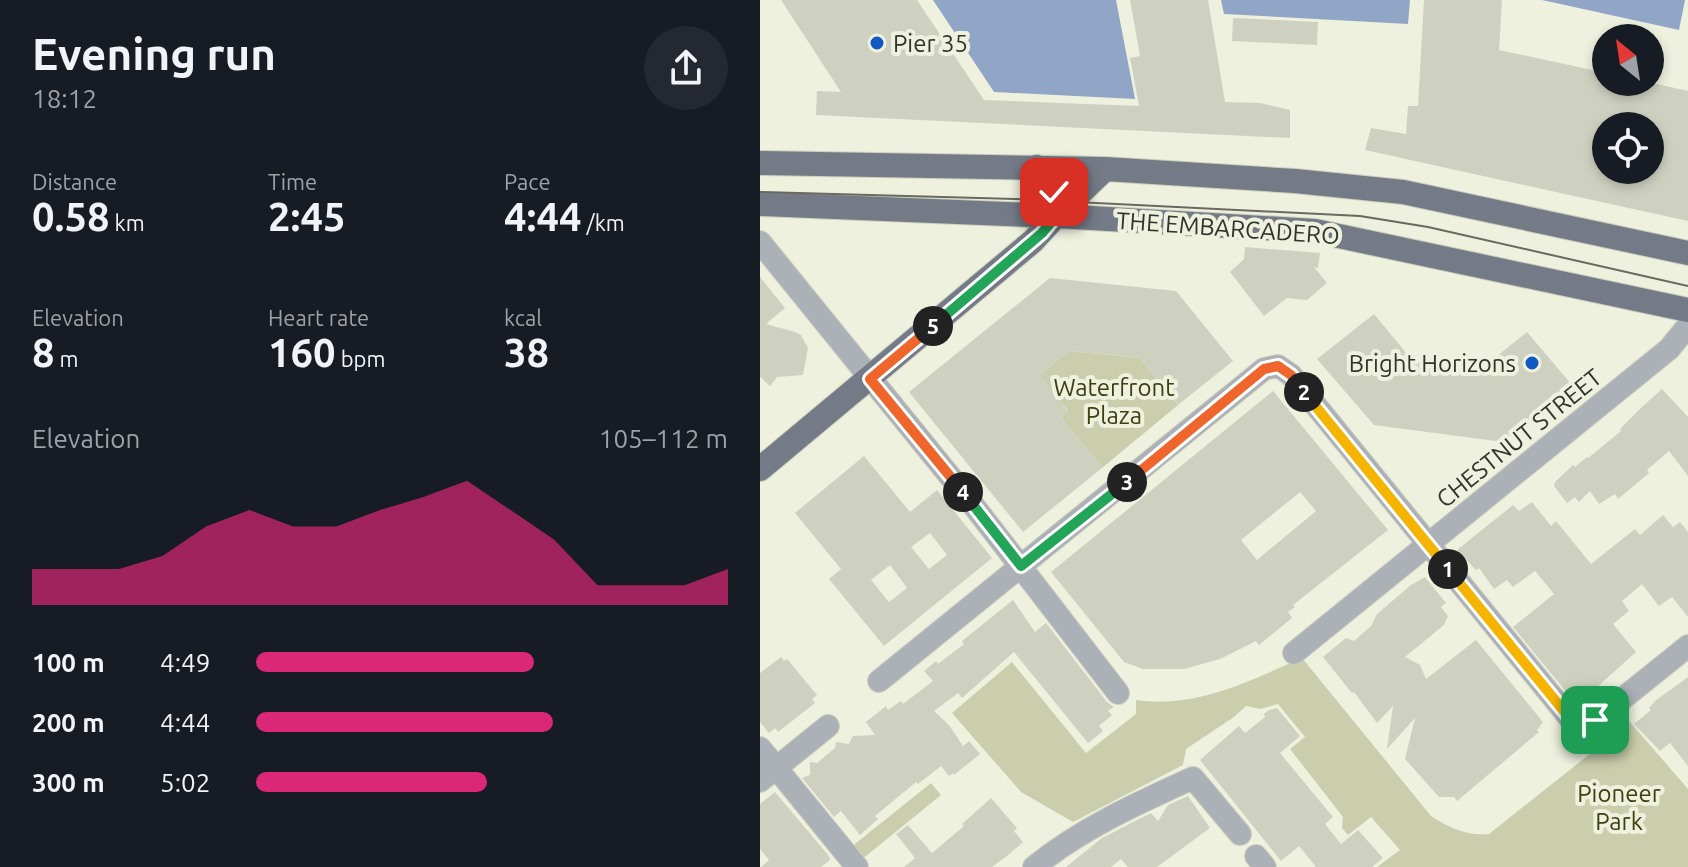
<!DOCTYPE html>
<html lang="en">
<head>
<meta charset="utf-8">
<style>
  :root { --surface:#171b24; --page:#242831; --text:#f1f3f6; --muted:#9ea1a6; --accent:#db2777 }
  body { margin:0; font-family:Ubuntu,sans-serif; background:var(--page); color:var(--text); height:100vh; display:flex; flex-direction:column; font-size:30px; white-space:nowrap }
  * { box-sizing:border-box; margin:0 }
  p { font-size:26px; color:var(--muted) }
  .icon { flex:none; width:44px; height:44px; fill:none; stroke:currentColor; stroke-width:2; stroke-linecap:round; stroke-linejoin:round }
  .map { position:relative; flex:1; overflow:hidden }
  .sheet { display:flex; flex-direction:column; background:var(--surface); width:760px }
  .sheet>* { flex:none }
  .needle { width:52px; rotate:330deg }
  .buttons { position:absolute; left:832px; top:24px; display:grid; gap:16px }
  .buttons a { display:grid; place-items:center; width:72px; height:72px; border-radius:50%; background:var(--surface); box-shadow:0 4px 12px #0003; font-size:40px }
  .pin { position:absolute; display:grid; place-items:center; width:68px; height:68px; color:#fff; margin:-34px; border-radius:16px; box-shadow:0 4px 12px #0006 }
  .km { position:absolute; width:40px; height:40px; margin:-20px; border-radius:50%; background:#222; color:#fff; font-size:22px; line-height:40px; text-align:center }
  .round { display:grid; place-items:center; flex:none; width:84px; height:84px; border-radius:42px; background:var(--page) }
  .overview { display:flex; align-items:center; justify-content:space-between; height:136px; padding:0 32px }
  h1 { font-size:44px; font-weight:600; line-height:60px }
  .figures { display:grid; grid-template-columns:repeat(3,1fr); gap:12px; height:136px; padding:8px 32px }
  .figures div { display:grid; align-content:center }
  .figures b { font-size:40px; font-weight:600 }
  .figures small { font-size:22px; font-weight:400 }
  .figures p { font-size:22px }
  .chart { height:224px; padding:16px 32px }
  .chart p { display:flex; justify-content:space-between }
  .chart svg { width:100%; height:144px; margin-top:8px; fill:var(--accent); opacity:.7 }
  ul { padding:0 32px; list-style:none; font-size:26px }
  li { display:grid; grid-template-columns:128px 96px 1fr; align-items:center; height:60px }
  li i { height:20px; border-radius:10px; background:var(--accent) }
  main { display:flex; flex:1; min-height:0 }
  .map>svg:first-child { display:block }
</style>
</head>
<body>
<main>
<section class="sheet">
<div class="overview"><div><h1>Evening run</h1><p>18:12</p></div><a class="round"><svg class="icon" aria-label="share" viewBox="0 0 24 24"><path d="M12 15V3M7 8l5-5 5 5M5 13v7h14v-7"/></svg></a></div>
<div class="figures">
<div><p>Distance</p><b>0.58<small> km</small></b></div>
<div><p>Time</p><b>2:45</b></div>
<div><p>Pace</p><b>4:44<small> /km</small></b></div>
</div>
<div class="figures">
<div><p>Elevation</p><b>8<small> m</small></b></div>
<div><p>Heart rate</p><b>160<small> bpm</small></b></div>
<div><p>kcal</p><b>38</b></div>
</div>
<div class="chart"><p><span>Elevation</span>105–112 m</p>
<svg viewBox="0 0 160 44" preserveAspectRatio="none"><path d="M0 44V33L10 33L20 33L30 29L40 20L50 15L60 20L70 20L80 15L90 11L100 6L110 15L120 24L130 38L140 38L150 38L160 33V44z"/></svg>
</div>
<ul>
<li><b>100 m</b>4:49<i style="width:59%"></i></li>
<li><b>200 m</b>4:44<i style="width:63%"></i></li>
<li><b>300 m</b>5:02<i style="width:49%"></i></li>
</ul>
</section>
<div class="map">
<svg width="928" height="867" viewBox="0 0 928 867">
  <rect width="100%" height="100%" fill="#eff1df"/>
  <path fill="#caceac" d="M309,351L380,358L418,405L342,468L301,418L308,411L299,400L288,402L297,394L292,390L284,397L279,375Z
    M542,658L671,816C690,828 706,836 729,834L870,722L928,789V867H617L640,850L611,817L588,835L582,828L583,817L530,749L545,737L518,704L500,709L486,706L474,717L426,749L423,765L313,822L261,792L192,713L252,662L326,753L376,714V700C435,709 489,681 542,658Z
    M171,783L181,795L95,865L85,852Z"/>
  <path fill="#91a5c6" d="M173,0H356L375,99L234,92Z
    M461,0H650L648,24L464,14Z
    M782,0H925L919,30Z"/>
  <path fill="#cfd1c0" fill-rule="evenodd" d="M21,0H157L224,100L379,106L370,58L380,56L370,0H448L465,102L500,103L530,110V138L56,115L57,91L81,92Z
    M664,0H742L739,50L846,73V82H888L928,91V221L605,150L611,128L646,134L648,106H658ZM846,126H890V170H846Z
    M473,18L558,22L557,45L472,41Z
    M485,247L560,253L558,268L554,267L567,283L547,300L527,298L504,316L470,272L484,259Z
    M0,277L25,308L6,324L35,332L41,335L48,348L43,375L17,377L10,386L0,377Z
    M290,278L416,291L473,361L418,405L380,358L309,351L280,374L308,412L301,418L342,468L263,532L149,392Z
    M614,314L653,361L721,369L767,332L812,385L743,442L614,425L557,359Z
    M902,389L928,417V476L909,451L887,470L889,473L858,499L855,494L839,504L830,491L819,502L815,497L807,503L794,486L795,482L813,465L815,467L827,457L828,458L861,431L860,429L883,406Z
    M513,391L628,530L533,605L535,607L528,612L532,618L499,645L496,641L460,659L424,669H383L364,662L291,572ZM540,492L556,511L497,560L481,540Z
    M104,456L150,512L177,490L232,558L124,646L69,579L81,569L35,513ZM170,533L187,555L169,569L151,547ZM130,565L147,588L129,602L111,580Z
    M772,502L791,526L796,521L831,564L875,529L880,535L903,515L913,527L920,522L928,532V617L912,597L899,606L882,584L862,601L869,611L853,624L876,652L817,705L753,627L794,594L775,571L753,587L747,580L734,589L719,568L716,570L697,550L753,505L759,511Z
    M665,577L686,603L681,607L688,616L684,625L645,657L660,665L666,679L716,640L783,722L777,730L779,732L697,801L694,797H679L645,759L655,718L627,749L633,706L617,723L594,692L592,693L563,657L586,638L594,641L611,626L617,614L651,585Z
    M253,600L275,632L286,623L347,702L354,707L348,711L352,715L339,726L343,731L328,743L254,652L202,698L198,693L174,711L189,725L203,746L209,741L220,754L194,775L193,773L189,776L181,766L158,784L156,782L115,816L118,819L100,835L81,811L74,817L42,778L50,775V762L57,763L75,748L76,742L89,744L93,736L115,735L106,722L126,706L128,710L141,701L143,704L173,681L164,671L176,661L178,664L204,644L202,641Z
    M21,657L24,661L27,659L57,695L52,699L55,703L18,732L15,728L9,733L0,722V673Z
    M928,677V766L910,743L900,751L874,724L891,710L889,708L895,701Z
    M517,708L540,736L520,753L573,817L565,824L581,844L598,830L623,858L612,867H556L539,846L521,861L440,760L479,726L485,733L505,717L504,714L509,710Z
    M15,792L69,856L70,860L61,867H1L9,860L0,849V804Z
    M428,796L450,828L397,867H368L361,859L351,867H306L342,838L379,819L391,813L398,821L408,805Z
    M231,798L257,828L254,831L263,842L247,856L232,867H144L155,858L136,834L148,825L172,853L204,826L202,824Z"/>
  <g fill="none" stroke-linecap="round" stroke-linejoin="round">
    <g stroke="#cdcfbf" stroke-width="24">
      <path id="minor" d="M0,242L210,501L358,693
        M534,653L909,349L928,326
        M119,681L504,369L518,366L531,375L821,732L928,646
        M0,748L97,867
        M0,781L68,726
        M496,856L505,867
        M274,867C322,828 378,803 433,778L480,834"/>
    </g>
    <g stroke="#cdcfbf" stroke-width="26">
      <path id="major" d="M0,163L345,169L535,181L643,192L928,253
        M277,167L294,192L296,216
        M0,204L296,216L555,231L928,310
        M0,469L273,241L296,216L345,169"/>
    </g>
    <use href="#minor" stroke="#acb0b7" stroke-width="22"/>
    <use href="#major" stroke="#747b87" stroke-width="24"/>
    <path stroke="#68695f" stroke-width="2" d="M0,192L255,199L600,216L668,227L928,286"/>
  </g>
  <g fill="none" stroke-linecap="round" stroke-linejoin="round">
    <g stroke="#fff" stroke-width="16">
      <path id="split-1" d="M688,569L821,732L835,720"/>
    </g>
    <g stroke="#fff" stroke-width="16">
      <path id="split-2" d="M544,392L688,569"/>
    </g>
    <g stroke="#fff" stroke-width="16">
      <path id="split-3" d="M367,482L504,369L518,366L531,375L544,392"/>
    </g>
    <g stroke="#fff" stroke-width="16">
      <path id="split-4" d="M203,492L261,566L367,482"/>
    </g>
    <g stroke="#fff" stroke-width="16">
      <path id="split-5" d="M173,326L110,379L203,492"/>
    </g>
    <g stroke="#fff" stroke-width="16">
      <path id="split-6" d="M173,326L282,233L296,216L294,192"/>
    </g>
    <use href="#split-1" stroke="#f5b400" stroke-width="10"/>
    <use href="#split-2" stroke="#f5b400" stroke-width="10"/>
    <use href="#split-3" stroke="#f0652b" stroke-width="10"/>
    <use href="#split-4" stroke="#22a559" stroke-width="10"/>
    <use href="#split-5" stroke="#f0652b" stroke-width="10"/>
    <use href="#split-6" stroke="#22a559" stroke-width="10"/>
  </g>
  <g fill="#1158c2" stroke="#eff1df" stroke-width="3">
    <circle cx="117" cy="43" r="8"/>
    <circle cx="772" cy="363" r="8"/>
  </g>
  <g text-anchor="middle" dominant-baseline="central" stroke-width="8" stroke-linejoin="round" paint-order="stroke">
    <g font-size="24" fill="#32332c" stroke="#eff1df" text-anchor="start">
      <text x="133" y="43">Pier 35</text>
      <text x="756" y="363" text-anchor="end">Bright Horizons</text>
    </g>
    <g font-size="24" fill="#32332c" stroke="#eff1df">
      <text transform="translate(468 228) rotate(4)">THE EMBARCADERO</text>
      <text transform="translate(759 438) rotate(-39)">CHESTNUT STREET</text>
    </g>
    <g font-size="24" fill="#3c3f0f" stroke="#eff1df">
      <text x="354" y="387">Waterfront<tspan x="354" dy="28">Plaza</tspan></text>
      <text x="859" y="793">Pioneer<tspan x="859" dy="28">Park</tspan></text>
    </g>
  </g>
</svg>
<div class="buttons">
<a><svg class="needle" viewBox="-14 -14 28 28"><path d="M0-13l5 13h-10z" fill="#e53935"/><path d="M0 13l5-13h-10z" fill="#9ea1a6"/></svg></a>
<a><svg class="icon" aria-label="locate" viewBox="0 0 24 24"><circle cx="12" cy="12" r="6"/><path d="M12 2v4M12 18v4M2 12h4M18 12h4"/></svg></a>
</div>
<div class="pin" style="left:835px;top:720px;background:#1e9e55"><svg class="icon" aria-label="arrive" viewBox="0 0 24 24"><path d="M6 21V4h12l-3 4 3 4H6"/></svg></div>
<div class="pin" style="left:294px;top:192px;background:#d93025"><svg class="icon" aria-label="check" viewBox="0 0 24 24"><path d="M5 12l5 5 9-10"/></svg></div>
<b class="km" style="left:688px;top:569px">1</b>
<b class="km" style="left:544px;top:392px">2</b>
<b class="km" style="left:367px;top:482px">3</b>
<b class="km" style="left:203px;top:492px">4</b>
<b class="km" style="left:173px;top:326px">5</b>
</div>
</main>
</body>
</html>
